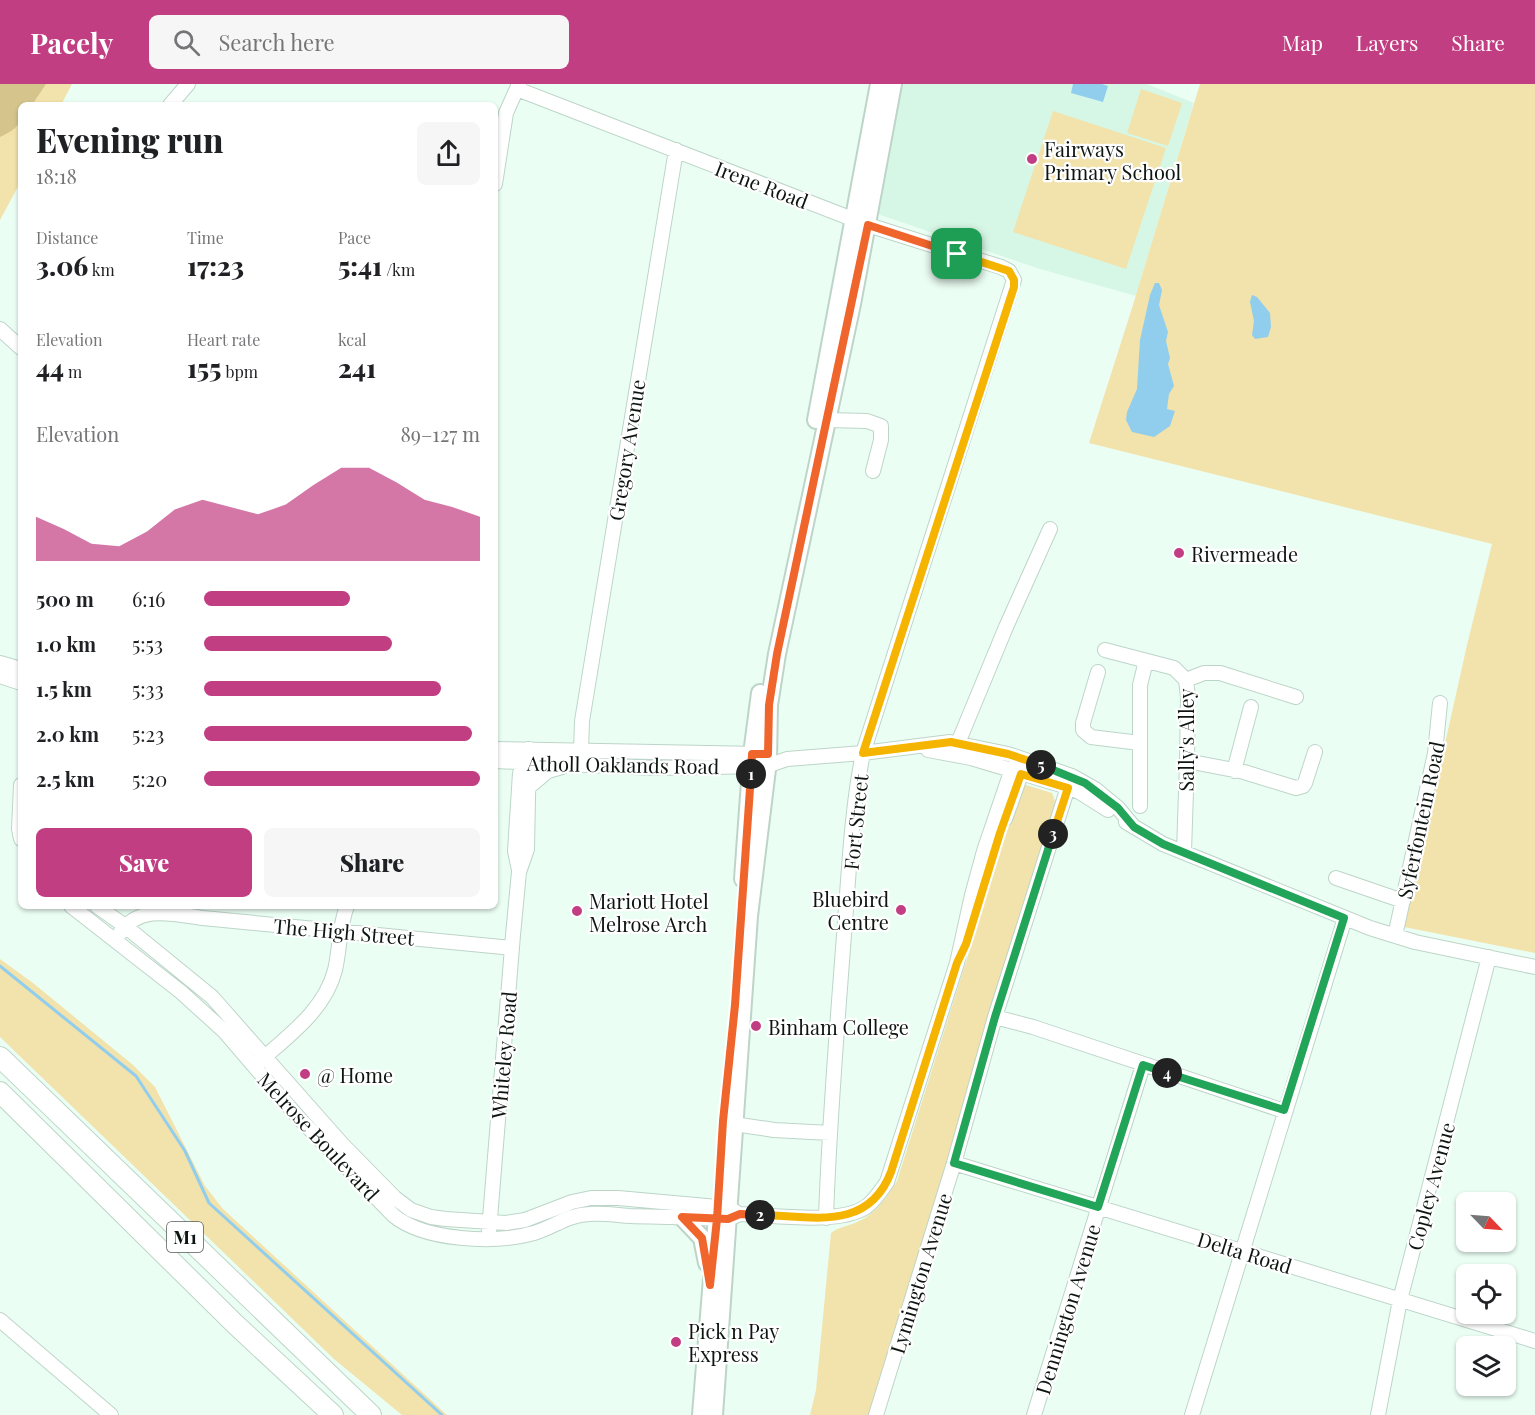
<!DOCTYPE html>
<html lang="en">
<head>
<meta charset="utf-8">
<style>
  :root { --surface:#fff; --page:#f6f6f6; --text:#202124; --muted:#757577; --accent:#c23e82 }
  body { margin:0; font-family:"Playfair Display",serif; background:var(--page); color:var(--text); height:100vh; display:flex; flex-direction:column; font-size:22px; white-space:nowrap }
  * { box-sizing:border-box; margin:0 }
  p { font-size:20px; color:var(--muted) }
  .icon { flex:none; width:33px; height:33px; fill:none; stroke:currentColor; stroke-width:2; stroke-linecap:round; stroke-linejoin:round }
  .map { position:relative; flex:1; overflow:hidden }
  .drawer { position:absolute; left:18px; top:18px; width:480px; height:807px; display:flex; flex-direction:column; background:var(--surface); border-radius:9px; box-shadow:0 2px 4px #0004 }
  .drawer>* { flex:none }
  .needle { width:39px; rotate:115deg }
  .buttons { position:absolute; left:1456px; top:1108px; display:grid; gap:12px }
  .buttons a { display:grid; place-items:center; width:60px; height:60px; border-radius:9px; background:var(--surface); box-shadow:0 2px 4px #0004; font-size:30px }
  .pin { position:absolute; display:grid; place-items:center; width:51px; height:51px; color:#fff; margin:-26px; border-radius:12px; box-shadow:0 3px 9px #0006 }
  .km { position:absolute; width:30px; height:30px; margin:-15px; border-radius:50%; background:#222; color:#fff; font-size:16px; line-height:30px; text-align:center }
  .round { display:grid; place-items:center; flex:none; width:63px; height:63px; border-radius:9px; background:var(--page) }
  .headline { display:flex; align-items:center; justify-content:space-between; height:102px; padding:0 18px }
  h1 { font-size:33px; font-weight:800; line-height:45px }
  .figures { display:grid; grid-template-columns:repeat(3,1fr); gap:9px; height:102px; padding:6px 18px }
  .figures div { display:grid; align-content:center }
  .figures b { font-size:26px; font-weight:800 }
  .figures small { font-size:16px; font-weight:400 }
  .figures p { font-size:16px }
  .chart { height:168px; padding:12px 18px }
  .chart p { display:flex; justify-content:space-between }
  .chart svg { width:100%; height:108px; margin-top:6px; fill:var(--accent); opacity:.7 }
  .primary-button { display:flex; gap:12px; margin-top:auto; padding:12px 18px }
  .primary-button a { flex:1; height:69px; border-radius:9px; background:var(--accent); color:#fff; font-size:24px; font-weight:800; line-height:69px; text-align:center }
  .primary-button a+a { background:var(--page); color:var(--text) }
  ul { padding:0 18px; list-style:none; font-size:20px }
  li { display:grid; grid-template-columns:96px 72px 1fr; align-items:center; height:45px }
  li i { height:15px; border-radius:8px; background:var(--accent) }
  header { display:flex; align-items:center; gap:36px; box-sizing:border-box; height:84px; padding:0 30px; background:var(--accent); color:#fff }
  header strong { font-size:28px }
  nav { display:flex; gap:33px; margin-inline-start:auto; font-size:21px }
  .search { width:420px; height:54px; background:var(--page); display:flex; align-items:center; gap:15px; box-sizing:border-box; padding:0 21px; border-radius:9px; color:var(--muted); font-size:22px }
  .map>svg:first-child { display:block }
</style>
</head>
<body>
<header>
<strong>Pacely</strong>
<div class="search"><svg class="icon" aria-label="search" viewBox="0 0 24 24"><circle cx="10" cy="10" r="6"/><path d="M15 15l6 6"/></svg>Search here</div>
<nav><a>Map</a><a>Layers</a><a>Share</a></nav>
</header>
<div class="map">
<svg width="1535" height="1331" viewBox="0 0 1535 1331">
  <rect width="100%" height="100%" fill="#ebfef4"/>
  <path fill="#d7f7e6" d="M901,0H1147L1194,19L1136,212L1040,185L877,130Z"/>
  <path fill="#f2e2ab" d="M0,0H72L61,21H21V97L0,136Z
    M1200,0H1535V869L1404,843L1467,561L1492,460L1089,359L1133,221Z
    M1141,5L1182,19L1168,62L1127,49Z
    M1053,27L1166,64L1126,185L1013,148Z
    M1026,701L1052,709L1055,717L1053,726L872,1331H810L816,1306L831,1149C838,1143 849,1142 857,1138C876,1130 886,1114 897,1097L1016,719L1022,704Z
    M0,875L33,899L133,981L155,1003L205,1102L223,1125L447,1331H402L334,1275L0,953Z"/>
  <path fill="#d5c58c" d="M0,0H46L32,21H21C21,42 18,44 0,53Z"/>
  <path fill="#91ceed" d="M1073,0H1102L1108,2L1103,18L1071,9Z
    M1155,199H1159L1162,206L1159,221L1168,248L1166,257L1170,274L1168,280L1174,302L1169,310L1167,325L1175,327L1170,342L1154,353L1132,348L1126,336L1127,328L1137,305L1140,256L1150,211Z
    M1252,211L1257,213L1270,229L1271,243L1268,253L1255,255L1252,251L1254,237L1250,218Z"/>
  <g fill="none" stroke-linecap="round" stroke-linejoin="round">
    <path stroke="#91ceed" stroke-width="3" d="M0,882L136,992L185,1067L209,1119L442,1331"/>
    <g stroke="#bdd5c8" stroke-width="16">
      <path id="minor" d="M517,5L868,141L1001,183L1009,187L1014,196L863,669C851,729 849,790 844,851C837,945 829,1040 826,1134
        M170,21L188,0
        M495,100L506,29L519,0
        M0,245L21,264
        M827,336L867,337L881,342V356L873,387
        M1105,566L1174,584L1186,596L1188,613L1187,677L1184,768
        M0,579L21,585
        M1098,588L1083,639V646L1091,653L1140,659
        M0,592L21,599
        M1186,596L1204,589H1220L1296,613
        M958,659L1006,543L1050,445
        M495,665L761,670
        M581,666L582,637L676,66
        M928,666L971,674L1068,703L1081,709L1108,726
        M495,677L656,684L767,682L787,675L863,669L950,658L1008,670L1072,692L1095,705L1118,724L1134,743
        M1187,677L1244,688L1296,704L1303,702L1305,699L1315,668
        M1234,687L1251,623
        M21,701L19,745L21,755
        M529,703L548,687L562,683
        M1140,722V601L1146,577
        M1005,735L1024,682
        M1126,738L1163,760L1370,844L1415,858L1535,883
        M519,786L515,767L520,689
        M1336,794L1403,817
        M71,822L181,908L224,947L298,1033L393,1131C424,1157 495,1160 534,1149C554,1143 567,1131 589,1130C603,1129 617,1131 630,1132C659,1133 688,1133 717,1135H728L740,1130C774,1131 838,1141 866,1123C875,1116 881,1107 887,1098L957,879L972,811L984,767L1016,673
        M97,822L125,842L212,913L342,1060L395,1114L411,1126L431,1133L446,1135L506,1139L525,1136L572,1118L591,1114H618L729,1124L736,1128
        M120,849C140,820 173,830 203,834L512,864
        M1395,852L1435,669L1440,619
        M995,933L1033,943L1284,1027
        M259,978C288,952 325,926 335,886C340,865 339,842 347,822
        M734,1040L774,1046L830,1049
        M954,1079L1535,1257
        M489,1147L513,851L519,788L527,765L529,665
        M0,1236L111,1331
        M876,1331L954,1079L995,933L1068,703
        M1034,1331L1143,981
        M1192,1331L1345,834
        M1378,1331L1400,1216L1489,873"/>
    </g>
    <g stroke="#bdd5c8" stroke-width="20">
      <path id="major" d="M816,336L879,0
        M743,795L752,670L760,609
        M682,1133L702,1154L707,1179
        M701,1331L717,1132
        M714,1331L749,832L768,677L769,621L777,570L852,220L893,0"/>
    </g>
    <g stroke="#bdd5c8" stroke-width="22">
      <path id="highway" d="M0,973L371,1331
        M0,1008L235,1240L333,1331"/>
    </g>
    <use href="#minor" stroke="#fff" stroke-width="14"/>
    <use href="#major" stroke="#fff" stroke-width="16"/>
    <use href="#highway" stroke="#fff" stroke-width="20"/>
  </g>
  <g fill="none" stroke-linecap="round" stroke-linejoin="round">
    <g stroke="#fff" stroke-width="12">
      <path id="split-1" d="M751,690L752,670H768L769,621L777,570L868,141L957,170"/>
    </g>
    <g stroke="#fff" stroke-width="12">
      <path id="split-2" d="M751,690L735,921L723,1037L717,1135L710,1201L702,1154L682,1133L728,1135L740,1130L760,1131"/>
    </g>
    <g stroke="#fff" stroke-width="12">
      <path id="split-3" d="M760,1131C812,1132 868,1148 891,1088L957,879L966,860L1000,749L1021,690L1068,704L1053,750"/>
    </g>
    <g stroke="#fff" stroke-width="12">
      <path id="split-4" d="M1053,750L995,933L954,1079L1098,1123L1143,981L1167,989"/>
    </g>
    <g stroke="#fff" stroke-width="12">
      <path id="split-5" d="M1041,681L1085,699L1118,724L1134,743L1163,760L1344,834L1284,1026L1167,989"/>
    </g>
    <g stroke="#fff" stroke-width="12">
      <path id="split-6" d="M957,170L1009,187L1014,196V203L863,669L951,658L1008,670L1041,681"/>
    </g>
    <use href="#split-1" stroke="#f0652b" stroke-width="8"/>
    <use href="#split-2" stroke="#f0652b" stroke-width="8"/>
    <use href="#split-3" stroke="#f5b400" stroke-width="8"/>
    <use href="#split-4" stroke="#22a559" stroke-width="8"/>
    <use href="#split-5" stroke="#22a559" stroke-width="8"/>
    <use href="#split-6" stroke="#f5b400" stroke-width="8"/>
  </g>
  <g fill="#c23e82" stroke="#fff" stroke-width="2">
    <circle cx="1032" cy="75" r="6"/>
    <circle cx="1179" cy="469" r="6"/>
    <circle cx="901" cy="826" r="6"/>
    <circle cx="577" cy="827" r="6"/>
    <circle cx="756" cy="942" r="6"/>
    <circle cx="305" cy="990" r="6"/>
    <circle cx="676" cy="1258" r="6"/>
  </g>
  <g text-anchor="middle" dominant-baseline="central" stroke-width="4.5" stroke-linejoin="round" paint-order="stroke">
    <rect fill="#fff" stroke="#565b58" stroke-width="1.5" x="167" y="1138" width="36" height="30" rx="4.5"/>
    <g font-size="18" font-weight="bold" fill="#0d1511">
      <text x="185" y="1153">M1</text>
    </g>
    <g font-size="20" fill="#0d1511" stroke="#fff" text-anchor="start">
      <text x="1044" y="64">Fairways<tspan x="1044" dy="23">Primary School</tspan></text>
      <text x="1191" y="469">Rivermeade</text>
      <text x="889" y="814" text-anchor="end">Bluebird<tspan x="889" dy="23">Centre</tspan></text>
      <text x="589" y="816">Mariott Hotel<tspan x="589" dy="23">Melrose Arch</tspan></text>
      <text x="768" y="942">Binham College</text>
      <text x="317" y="990">@ Home</text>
      <text x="688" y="1246">Pick n Pay<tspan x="688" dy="23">Express</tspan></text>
    </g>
    <g font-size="20" fill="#0d1511" stroke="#fff">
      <text transform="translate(762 100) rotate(21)">Irene Road</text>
      <text transform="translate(626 366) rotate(-81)">Gregory Avenue</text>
      <text transform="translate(1185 656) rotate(-90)">Sally's Alley</text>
      <text transform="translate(623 680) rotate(1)">Atholl Oaklands Road</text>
      <text transform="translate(1420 736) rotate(-78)">Syferfontein Road</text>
      <text transform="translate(855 738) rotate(-84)">Fort Street</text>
      <text transform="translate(344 847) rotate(5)">The High Street</text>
      <text transform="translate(503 971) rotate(-85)">Whiteley Road</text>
      <text transform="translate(319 1052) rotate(47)">Melrose Boulevard</text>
      <text transform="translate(1430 1102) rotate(-75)">Copley Avenue</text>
      <text transform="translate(1245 1168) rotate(17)">Delta Road</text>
      <text transform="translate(920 1189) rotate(-73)">Lymington Avenue</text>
      <text transform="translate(1067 1225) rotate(-73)">Dennington Avenue</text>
    </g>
  </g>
</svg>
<div class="buttons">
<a><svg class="needle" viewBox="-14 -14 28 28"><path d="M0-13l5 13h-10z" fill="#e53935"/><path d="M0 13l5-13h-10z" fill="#757577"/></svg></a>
<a><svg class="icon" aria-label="locate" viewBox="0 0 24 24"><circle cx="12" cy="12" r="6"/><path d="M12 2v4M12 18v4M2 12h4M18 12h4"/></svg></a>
<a><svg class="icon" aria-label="layers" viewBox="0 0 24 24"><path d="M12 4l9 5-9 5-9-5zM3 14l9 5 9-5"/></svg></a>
</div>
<div class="pin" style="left:957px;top:170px;background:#1e9e55"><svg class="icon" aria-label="arrive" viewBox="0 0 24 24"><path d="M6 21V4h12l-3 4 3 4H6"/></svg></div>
<b class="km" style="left:751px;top:690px">1</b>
<b class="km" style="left:760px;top:1131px">2</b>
<b class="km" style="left:1053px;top:750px">3</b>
<b class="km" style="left:1167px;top:989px">4</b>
<b class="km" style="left:1041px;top:681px">5</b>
<section class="drawer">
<div class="headline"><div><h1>Evening run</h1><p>18:18</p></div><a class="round"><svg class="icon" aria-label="share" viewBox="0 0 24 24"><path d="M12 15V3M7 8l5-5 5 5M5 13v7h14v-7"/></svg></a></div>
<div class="figures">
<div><p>Distance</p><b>3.06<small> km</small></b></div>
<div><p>Time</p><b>17:23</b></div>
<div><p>Pace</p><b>5:41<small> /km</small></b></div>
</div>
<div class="figures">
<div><p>Elevation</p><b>44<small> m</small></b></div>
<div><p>Heart rate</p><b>155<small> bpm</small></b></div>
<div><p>kcal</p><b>241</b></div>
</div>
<div class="chart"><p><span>Elevation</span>89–127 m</p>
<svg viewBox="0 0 160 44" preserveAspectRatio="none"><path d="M0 44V26L10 31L20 37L30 38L40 32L50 23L60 19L70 22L80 25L90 21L100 13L110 6L120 6L130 12L140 19L150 22L160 26V44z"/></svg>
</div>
<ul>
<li><b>500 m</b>6:16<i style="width:53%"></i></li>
<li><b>1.0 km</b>5:53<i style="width:68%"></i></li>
<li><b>1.5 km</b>5:33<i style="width:86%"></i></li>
<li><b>2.0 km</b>5:23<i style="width:97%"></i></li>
<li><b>2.5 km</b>5:20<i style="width:100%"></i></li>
</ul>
<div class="primary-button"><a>Save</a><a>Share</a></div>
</section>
</div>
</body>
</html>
